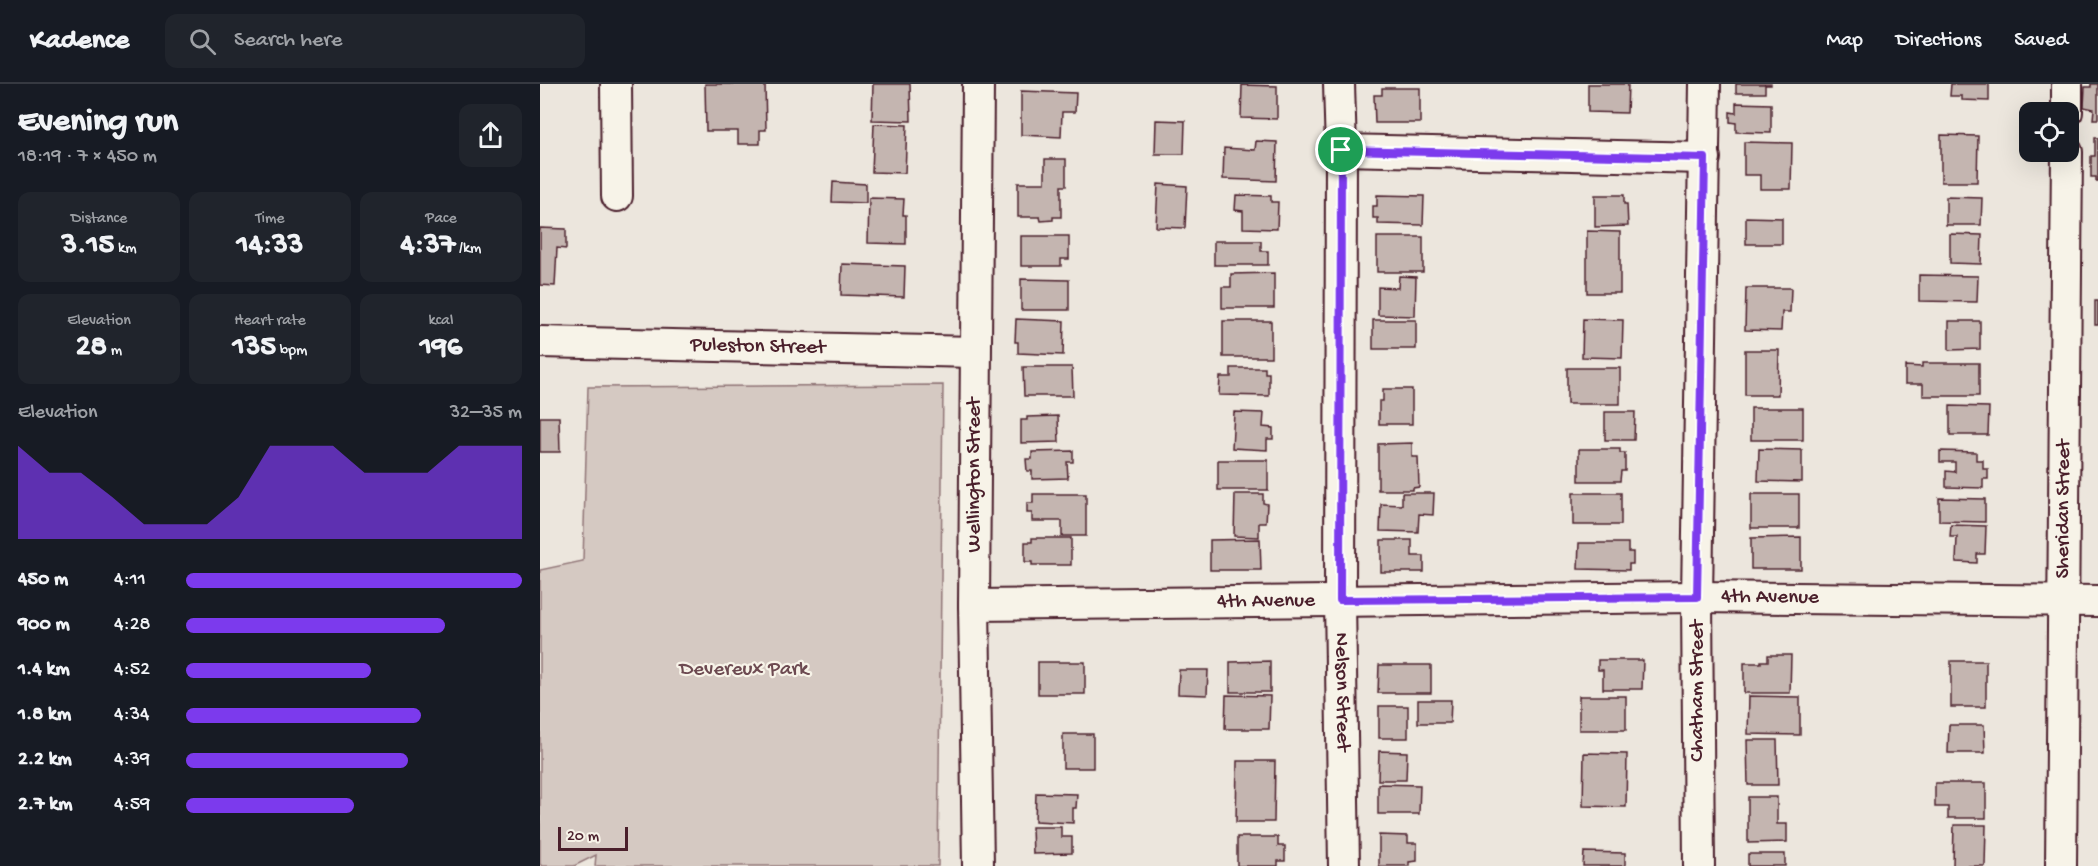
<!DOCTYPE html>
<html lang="en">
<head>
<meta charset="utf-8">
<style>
  :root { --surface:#171b24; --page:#20242c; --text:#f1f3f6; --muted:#9ea1a6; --line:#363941; --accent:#7c3aed }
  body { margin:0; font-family:"Gochi Hand",sans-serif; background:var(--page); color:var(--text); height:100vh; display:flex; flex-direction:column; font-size:22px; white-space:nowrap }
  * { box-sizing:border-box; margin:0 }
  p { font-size:20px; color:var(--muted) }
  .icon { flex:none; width:33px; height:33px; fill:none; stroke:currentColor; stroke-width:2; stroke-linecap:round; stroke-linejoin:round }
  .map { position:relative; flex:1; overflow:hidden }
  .sheet { display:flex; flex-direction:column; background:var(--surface); width:540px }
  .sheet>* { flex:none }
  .tools { position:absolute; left:1479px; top:18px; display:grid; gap:12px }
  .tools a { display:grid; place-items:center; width:60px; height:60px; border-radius:12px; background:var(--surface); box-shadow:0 6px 24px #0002; font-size:30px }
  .scale { position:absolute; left:18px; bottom:15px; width:70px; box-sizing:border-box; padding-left:6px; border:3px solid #4a1f2b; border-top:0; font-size:16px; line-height:21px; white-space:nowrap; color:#4a1f2b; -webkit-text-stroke:4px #f7f3e8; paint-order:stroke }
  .pin { position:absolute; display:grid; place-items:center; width:51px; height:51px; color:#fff; margin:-26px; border:3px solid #fff; border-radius:50%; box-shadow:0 2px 6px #0007 }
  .round { display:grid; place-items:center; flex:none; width:63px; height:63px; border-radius:12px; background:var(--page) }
  .overview { display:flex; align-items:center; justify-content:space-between; height:102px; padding:0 18px }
  h1 { font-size:33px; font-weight:700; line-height:45px }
  .stats { display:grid; grid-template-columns:repeat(3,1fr); gap:9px; height:102px; padding:6px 18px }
  .stats div { display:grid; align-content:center; border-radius:12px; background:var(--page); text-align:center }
  .stats b { font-size:30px; font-weight:700 }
  .stats small { font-size:16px; font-weight:400 }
  .stats p { font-size:16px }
  .chart { height:168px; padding:12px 18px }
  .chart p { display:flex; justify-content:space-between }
  .chart svg { width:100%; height:108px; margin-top:6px; fill:var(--accent); opacity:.7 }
  ul { padding:0 18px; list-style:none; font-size:20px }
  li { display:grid; grid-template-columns:96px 72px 1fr; align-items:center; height:45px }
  li i { height:15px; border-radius:8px; background:var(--accent) }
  header { display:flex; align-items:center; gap:36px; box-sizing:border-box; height:84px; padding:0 30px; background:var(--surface); border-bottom:2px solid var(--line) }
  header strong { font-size:28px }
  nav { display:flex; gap:33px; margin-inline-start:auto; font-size:21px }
  .search { width:420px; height:54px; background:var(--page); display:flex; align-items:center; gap:15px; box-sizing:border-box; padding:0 21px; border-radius:12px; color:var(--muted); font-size:22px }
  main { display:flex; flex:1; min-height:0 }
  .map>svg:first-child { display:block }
</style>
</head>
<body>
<header>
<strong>Kadence</strong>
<div class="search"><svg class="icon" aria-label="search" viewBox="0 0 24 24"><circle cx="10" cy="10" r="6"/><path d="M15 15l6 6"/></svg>Search here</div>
<nav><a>Map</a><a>Directions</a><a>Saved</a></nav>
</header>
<main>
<section class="sheet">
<div class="overview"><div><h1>Evening run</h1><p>18:19 · 7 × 450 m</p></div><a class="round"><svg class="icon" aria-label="share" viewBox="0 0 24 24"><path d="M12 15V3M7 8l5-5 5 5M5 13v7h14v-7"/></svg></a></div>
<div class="stats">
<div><p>Distance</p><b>3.15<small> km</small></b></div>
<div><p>Time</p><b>14:33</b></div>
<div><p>Pace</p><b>4:37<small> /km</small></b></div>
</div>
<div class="stats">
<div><p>Elevation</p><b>28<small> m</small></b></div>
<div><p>Heart rate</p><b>135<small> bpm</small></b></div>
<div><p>kcal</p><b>196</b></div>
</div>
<div class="chart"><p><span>Elevation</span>32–35 m</p>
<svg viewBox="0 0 160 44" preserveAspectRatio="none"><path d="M0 44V6L10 17L20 17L30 27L40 38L50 38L60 38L70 27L80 6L90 6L100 6L110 17L120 17L130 17L140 6L150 6L160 6V44z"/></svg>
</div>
<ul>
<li><b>450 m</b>4:11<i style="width:100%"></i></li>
<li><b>900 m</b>4:28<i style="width:77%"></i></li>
<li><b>1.4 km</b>4:52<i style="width:55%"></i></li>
<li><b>1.8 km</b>4:34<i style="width:70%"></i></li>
<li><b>2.2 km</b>4:39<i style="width:66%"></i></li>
<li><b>2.7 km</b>4:59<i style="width:50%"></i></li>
</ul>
</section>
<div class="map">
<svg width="1558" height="782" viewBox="0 0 1558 782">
  <rect width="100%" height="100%" fill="#ece6dd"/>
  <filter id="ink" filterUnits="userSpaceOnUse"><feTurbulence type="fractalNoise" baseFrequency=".0167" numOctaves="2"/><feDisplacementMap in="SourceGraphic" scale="12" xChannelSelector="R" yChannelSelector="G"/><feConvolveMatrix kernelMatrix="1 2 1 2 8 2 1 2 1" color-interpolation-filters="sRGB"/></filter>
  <g filter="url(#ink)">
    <path fill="#d5c9c2" stroke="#907476" stroke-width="1.5" d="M403,301L398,782H55L56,771L34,782H2L0,780V486L43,477L48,303Z"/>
    <path fill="#c4b5b0" stroke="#4a1f2b" stroke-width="1.5" d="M165,0H225L226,46H220V60H198V47H166Z
      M333,0H370L371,37L332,36Z
      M1048,0H1088L1087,29L1048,28Z
      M1196,0H1231V1H1225V9H1196Z
      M1411,0H1449V17L1422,16V12H1410Z
      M1551,0H1558V35H1553L1554,25L1544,23L1545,3H1551Z
      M702,1L737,2V35L701,34Z
      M842,4H880V39H835L834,11H842Z
      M481,7L536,9L535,28H522L521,53L481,51Z
      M1196,19L1231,20V49L1196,48V39L1190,38V28L1196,29Z
      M616,36L645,37L644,70H615Z
      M334,40L367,41L365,89L332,88Z
      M1401,51L1438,52L1437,98H1401Z
      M1555,54H1558V97H1556V93H1551V72H1555Z
      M716,57L737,58L736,97L683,95L684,64L715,66Z
      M1204,58L1252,59L1251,105H1220V91H1204Z
      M505,75H526V102H521V133H513V136L501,137L500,133H478V99H505Z
      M293,98L326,100V119L292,118Z
      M618,100L647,102L645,144L616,143Z
      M696,111L731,112V118H738L737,145L703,144V127L695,126Z
      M837,111L884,112L883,141L838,140V134H833V122H837Z
      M1055,111H1084V120H1087L1088,142L1055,143Z
      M1406,113L1442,114L1441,141H1406Z
      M329,114L364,115L363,131H366V160L328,159Z
      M1206,133L1242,134V160H1206Z
      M0,144L26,145V165L17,164L15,202L0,201Z
      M1047,147L1080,148V209H1047Z
      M1410,150L1442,151L1441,180L1410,179Z
      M481,152H529V175H521V182H481Z
      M837,153H883V188H837Z
      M674,157H721V167H728V181H674Z
      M302,180L365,182L364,213L301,211Z
      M734,189V224H682V203H691V190Z
      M1379,191L1438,192L1437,218L1379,217Z
      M859,192L876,193L875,232L838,231V203L858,204Z
      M481,195L529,196V226H481Z
      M1206,204H1251L1250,228H1242L1241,247L1205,246Z
      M1555,217H1558V241H1555Z
      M476,235L524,237L523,271L478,269V258H475Z
      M1043,235L1083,236L1082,274L1042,273Z
      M833,236H876V265H833Z
      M683,237H731V273H683Z
      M1409,237H1440V265L1409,266Z
      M1205,266H1239L1238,311H1205Z
      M1382,279H1439V312H1383V300H1365V282L1382,283Z
      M483,283H532L533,312H484Z
      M691,284H725V289H729V312L679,311L680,293H691Z
      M1027,284H1080V320H1027Z
      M843,305H872V340H839V317H843Z
      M1410,322L1449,323L1448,351H1410Z
      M1211,324H1263V356H1211Z
      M694,328L724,329L723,343L733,344V355H727V366L692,364Z
      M1065,328H1095L1094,356H1065Z
      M518,332L519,358L481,359V336H487V333Z
      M0,333H19L20,368H0Z
      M872,359V373H878L879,403L873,404V406H838V360Z
      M1039,365H1080V369H1085V387H1081L1080,397H1039Z
      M1219,365L1262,366V398L1218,397Z
      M533,367V378H527L528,394L492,395V387H487L486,375H492V368Z
      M1400,367L1436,368V376H1443V385H1448V395H1443V404L1406,403V387L1415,388V378H1400Z
      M678,376H728V406H678Z
      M862,409H894L893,431L879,430L878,448L840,447L841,420L862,421Z
      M1033,409H1081V441H1033Z
      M493,410H546V452H522V437H492V429H487V419H493Z
      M695,410H723V419L727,420L726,439H719V453L694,452Z
      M1211,410H1259V444H1211Z
      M1399,414L1445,415V438L1399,437Z
      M1411,441L1446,442L1445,470H1437V479L1416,478L1417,453H1410Z
      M1261,453V485H1211V454Z
      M492,454H531V481H492V478H485V458H492Z
      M720,455L721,486H670V456Z
      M841,456H872V472H884V488H841Z
      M1039,459H1088V468H1093V480H1089V486L1038,485Z
      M1228,571H1251L1250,609H1204V579H1221V577H1228Z
      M1058,576H1103L1102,605H1063V586H1058Z
      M730,577V608H690V578Z
      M1411,577H1446V623H1411Z
      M498,578H545V610H498Z
      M839,581H891V609H838Z
      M639,586H668L667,611L638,610Z
      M686,611L730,612L729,645H685Z
      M1039,612H1086V646H1039Z
      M1209,612L1260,613V651L1208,650Z
      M878,616H911L910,639H878Z
      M839,622H868V654H839Z
      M1409,641H1444L1445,669H1408Z
      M523,650H553V684H523Z
      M1207,656H1237L1238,701H1208Z
      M839,667L867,668L866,696H838Z
      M1044,669L1087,670L1086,723L1043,722Z
      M697,677H735L734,738H696Z
      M1395,699H1446V734H1408V723H1395Z
      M838,700L880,701L879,730H838Z
      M496,709L537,710L536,724H533V739L495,737Z
      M1208,713H1237V740H1247V758L1208,759Z
      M1414,741H1446L1445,782H1413Z
      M492,743H521V753H532V769L493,770Z
      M839,751L868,752V759H877V777L869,778V782H839Z
      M697,753H738V762H745V777H738V782H697Z
      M1044,768L1085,769V782H1043Z
      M1208,770H1245V782H1208Z"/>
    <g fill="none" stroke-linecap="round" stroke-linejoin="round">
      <g stroke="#4a1f2b" stroke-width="34">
        <g id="minor">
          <path d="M76,0L77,112"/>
          <path d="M438,0L434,521L438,782"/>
          <path id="s1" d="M799,0L801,66L800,516L804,782"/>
          <path d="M1527,28V0"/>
          <path d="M801,66L1165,74"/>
          <path id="s2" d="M0,258L435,268"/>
          <path id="s3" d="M434,521L1157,513L1558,517"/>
          <path d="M1159,782L1157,513L1165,0"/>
          <path id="s4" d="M1521,782L1527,68"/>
        </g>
      </g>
      <use href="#minor" stroke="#f7f3e8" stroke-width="30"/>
    </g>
  </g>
  <g fill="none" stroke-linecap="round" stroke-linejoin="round" filter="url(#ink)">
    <g stroke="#fff" stroke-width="12">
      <path id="route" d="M801,66L1165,74L1157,513L800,516Z"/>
    </g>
    <use href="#route" stroke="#7c3aed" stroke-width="8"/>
  </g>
  <g text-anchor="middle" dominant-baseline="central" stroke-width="4.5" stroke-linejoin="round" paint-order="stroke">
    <g font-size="21" fill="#4a1f2b" stroke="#f7f3e8">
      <text stroke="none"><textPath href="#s2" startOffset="218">Puleston Street</textPath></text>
      <text transform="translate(435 391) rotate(-90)">Wellington Street</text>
      <text stroke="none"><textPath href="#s4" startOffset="357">Sheridan Street</textPath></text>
      <text stroke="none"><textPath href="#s3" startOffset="796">4th Avenue</textPath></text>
      <text stroke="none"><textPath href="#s3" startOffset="292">4th Avenue</textPath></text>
      <text stroke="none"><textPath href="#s1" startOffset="608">Nelson Street</textPath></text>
      <text transform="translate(1158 607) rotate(-90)">Chatham Street</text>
    </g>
    <g font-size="21" fill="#6d4a51" stroke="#f7f3e8">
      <text x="204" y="586">Devereux Park</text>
    </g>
  </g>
</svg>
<div class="tools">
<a><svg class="icon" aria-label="locate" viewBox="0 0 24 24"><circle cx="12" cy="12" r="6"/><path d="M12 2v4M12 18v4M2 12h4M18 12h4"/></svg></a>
</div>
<div class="scale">20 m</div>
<div class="pin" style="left:801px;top:66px;background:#1e9e55"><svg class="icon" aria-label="arrive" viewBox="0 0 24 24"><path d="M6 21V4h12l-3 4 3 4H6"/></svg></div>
</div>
</main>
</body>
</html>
